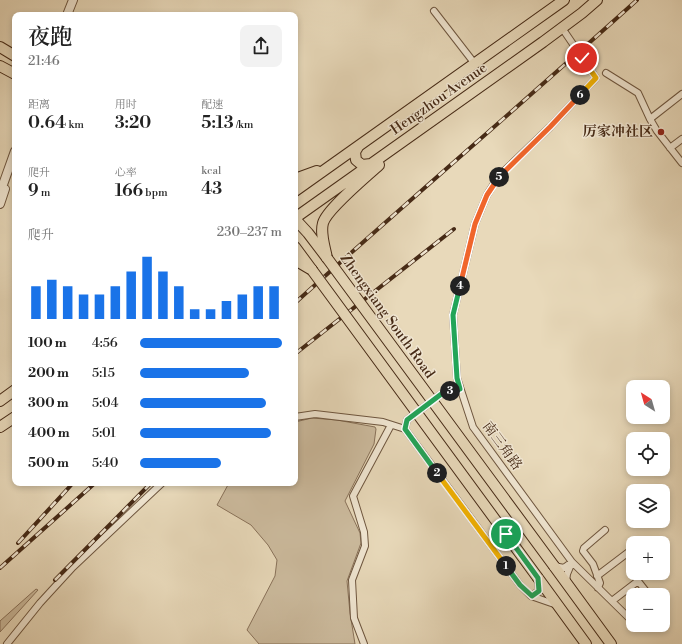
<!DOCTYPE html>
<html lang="zh">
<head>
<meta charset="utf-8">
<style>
  :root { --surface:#fff; --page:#f2f2f2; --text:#222; --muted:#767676; --accent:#1a73e8 }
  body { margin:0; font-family:"Libre Bodoni","Noto Serif SC",serif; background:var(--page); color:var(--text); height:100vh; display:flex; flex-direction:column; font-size:15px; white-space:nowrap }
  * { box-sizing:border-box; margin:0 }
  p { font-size:13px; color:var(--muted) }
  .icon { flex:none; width:22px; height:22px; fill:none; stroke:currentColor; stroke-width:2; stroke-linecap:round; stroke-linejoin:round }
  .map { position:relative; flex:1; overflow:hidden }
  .details { position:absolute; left:12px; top:12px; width:286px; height:474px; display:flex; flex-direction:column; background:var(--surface); border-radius:8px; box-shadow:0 2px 6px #0003 }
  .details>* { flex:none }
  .needle { width:26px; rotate:323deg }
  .buttons { position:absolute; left:626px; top:380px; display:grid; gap:8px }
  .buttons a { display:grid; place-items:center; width:44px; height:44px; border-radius:8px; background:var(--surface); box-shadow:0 2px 6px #0003; font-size:20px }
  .pin { position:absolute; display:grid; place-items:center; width:34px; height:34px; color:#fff; margin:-17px; border:2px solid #fff; border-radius:50%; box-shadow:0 1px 4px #0007 }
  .km { position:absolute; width:20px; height:20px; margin:-10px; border-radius:50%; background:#222; color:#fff; font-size:11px; line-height:20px; text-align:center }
  .round { display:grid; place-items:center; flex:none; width:42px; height:42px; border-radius:8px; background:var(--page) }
  .headline { display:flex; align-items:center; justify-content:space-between; height:68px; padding:0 16px }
  h1 { font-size:22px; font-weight:600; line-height:30px }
  .stats { display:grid; grid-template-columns:repeat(3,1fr); gap:6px; height:68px; padding:4px 16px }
  .stats div { display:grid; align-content:center }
  .stats b { font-size:17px; font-weight:600 }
  .stats small { font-size:11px; font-weight:400 }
  .stats p { font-size:11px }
  .chart { height:112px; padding:8px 16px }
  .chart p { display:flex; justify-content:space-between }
  .chart svg { width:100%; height:72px; margin-top:4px; stroke:var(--accent); stroke-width:6 }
  ul { padding:0 16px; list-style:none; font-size:13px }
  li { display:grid; grid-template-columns:64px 48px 1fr; align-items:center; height:30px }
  li i { height:10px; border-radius:5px; background:var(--accent) }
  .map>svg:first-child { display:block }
</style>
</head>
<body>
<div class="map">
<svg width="682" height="644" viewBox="0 0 682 644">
  <rect width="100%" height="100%" fill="#e8d9ba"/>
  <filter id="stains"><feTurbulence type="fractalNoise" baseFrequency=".005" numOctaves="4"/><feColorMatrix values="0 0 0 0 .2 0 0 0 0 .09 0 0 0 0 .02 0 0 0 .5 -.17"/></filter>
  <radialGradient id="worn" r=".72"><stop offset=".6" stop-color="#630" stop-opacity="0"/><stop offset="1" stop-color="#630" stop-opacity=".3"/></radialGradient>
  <path fill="#ccbb9e" stroke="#89725a" d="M312,418L337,420L375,427L376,429L374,444L345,501L360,533L361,543L347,581L350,613L355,644H259L247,630L275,576L277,560L268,545L251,525L217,505L229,483H295V422Z
    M36,589L38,590L0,632V621Z"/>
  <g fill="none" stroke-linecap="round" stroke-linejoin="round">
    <g stroke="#6e563f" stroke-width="8">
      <path id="minor" d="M434,11L475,64
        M562,28L596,78L550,127L499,176L487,195L475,224L453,315L457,378L473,427L572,562L567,574L566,582
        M606,73L638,93L650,119L657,131L682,163
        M650,119L682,94
        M670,148L682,139
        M295,417L315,414L383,422L405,429L520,585L531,596L557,605
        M405,429L407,420L444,392L460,389
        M554,566L564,568L572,562L633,622
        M597,576L630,551
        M598,588L600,583L593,564L583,551L584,548L605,530
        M531,596L539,591L538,580
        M612,601L638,581L649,595
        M7,644L40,603L73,567L162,483
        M364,644L354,618L352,580L365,546L364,532L353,496L391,425"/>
    </g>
    <g stroke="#6e563f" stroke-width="10">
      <path id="tertiary" d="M67,15L73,0
        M0,193L15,151
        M0,204L5,189"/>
    </g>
    <g stroke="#462a16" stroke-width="12">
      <path id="primary" d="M0,47L15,56
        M0,66L15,74
        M295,219L308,233L327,258
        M295,247L312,270
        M554,566L611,644
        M538,578L586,644"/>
    </g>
    <g stroke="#462a16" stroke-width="12">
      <path id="trunk" d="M358,147L355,152L356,160L362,165L371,164
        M295,179L317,171
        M295,191L564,0
        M295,218L543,42L582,13L597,0
        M327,258C325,247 320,234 323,223C327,209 366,177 379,165
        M295,260L312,270
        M0,401L15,390
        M0,427L15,417"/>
    </g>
    <use href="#minor" stroke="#f0e6d2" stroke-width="6"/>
    <use href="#tertiary" stroke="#f0e6d2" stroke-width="8"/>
    <use href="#primary" stroke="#e8d9ba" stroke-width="10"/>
    <use href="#trunk" stroke="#e8d9ba" stroke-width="10"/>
    <g stroke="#462a16" stroke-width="4">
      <path id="rail" d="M295,303C408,201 524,102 637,0
        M295,354L454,229
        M18,543L73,483
        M0,568L95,483
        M55,580L151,483"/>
    </g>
    <use href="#rail" stroke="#f0e6d2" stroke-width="2.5" stroke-dasharray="8" stroke-linecap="butt"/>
    <g stroke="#462a16" stroke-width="12" stroke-linecap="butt">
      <path id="primary-bridge" d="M327,258L554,566
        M312,270L538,578"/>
    </g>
    <use href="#primary-bridge" stroke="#e8d9ba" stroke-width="10"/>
  </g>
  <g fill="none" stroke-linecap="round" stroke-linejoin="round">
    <g stroke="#fff" stroke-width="8">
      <path id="split-1" d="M506,534L538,578L539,591L532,596L520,585L506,566"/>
    </g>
    <g stroke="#fff" stroke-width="8">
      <path id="split-2" d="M437,473L506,566"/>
    </g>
    <g stroke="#fff" stroke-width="8">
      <path id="split-3" d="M437,473L405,429L407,420L444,392L450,391"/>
    </g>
    <g stroke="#fff" stroke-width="8">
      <path id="split-4" d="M450,391L460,389L457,378L453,315L460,286"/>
    </g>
    <g stroke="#fff" stroke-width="8">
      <path id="split-5" d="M460,286L475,224L487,195L499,177"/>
    </g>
    <g stroke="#fff" stroke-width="8">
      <path id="split-6" d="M499,177L550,127L580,95"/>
    </g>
    <g stroke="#fff" stroke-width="8">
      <path id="split-7" d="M580,95L596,78L582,58"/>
    </g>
    <use href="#split-1" stroke="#22a559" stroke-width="5"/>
    <use href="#split-2" stroke="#f5b400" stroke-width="5"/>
    <use href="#split-3" stroke="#22a559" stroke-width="5"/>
    <use href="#split-4" stroke="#22a559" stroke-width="5"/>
    <use href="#split-5" stroke="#f0652b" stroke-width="5"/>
    <use href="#split-6" stroke="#f0652b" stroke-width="5"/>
    <use href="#split-7" stroke="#f5b400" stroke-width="5"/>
  </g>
  <circle fill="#8f2418" stroke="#f0e6d2" stroke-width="1.5" cx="661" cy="132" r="4"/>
  <g text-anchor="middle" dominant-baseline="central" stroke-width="3" stroke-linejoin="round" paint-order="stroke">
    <g font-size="14" fill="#462a16" stroke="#f0e6d2">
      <text transform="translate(439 99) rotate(-35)">Hengzhou Avenue</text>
      <text transform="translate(387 316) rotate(54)">Zhengxiang South Road</text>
      <text transform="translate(502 446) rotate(54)">南三角路</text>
    </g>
    <g font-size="14" font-weight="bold" fill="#462a16" stroke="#f0e6d2" text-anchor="end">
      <text x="653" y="132">厉家冲社区</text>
    </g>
  </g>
  <rect width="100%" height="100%" filter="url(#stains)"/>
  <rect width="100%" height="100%" fill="url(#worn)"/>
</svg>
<div class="buttons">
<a><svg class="needle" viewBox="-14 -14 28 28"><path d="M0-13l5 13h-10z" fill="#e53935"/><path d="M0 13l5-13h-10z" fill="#767676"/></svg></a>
<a><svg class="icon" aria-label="locate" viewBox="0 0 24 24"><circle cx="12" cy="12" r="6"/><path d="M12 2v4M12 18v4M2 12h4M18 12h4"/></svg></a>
<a><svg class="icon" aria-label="layers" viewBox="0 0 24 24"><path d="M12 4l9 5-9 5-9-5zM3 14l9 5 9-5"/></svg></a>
<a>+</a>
<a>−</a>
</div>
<div class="pin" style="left:506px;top:534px;background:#1e9e55"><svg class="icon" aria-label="arrive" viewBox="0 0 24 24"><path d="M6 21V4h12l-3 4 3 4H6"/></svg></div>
<div class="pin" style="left:582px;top:58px;background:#d93025"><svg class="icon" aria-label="check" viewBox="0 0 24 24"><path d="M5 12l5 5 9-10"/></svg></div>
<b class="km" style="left:506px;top:566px">1</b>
<b class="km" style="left:437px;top:473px">2</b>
<b class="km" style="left:450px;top:391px">3</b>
<b class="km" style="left:460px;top:286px">4</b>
<b class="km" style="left:499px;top:177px">5</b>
<b class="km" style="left:580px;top:95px">6</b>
<section class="details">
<div class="headline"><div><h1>夜跑</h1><p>21:46</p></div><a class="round"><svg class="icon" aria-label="share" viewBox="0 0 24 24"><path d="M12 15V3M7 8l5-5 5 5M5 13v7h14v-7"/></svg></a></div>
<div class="stats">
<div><p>距离</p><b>0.64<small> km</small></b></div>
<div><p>用时</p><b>3:20</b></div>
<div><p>配速</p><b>5:13<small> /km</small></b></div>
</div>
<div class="stats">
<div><p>爬升</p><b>9<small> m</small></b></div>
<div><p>心率</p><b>166<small> bpm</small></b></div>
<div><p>kcal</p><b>43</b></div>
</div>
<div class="chart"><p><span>爬升</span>230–237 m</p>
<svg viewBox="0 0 160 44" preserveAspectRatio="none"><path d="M5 44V24M15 44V20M25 44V24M35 44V29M45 44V29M55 44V24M65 44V15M75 44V6M85 44V15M95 44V24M105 44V38M115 44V38M125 44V33M135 44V29M145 44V24M155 44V24"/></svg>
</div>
<ul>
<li><b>100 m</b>4:56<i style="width:100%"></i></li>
<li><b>200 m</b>5:15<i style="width:77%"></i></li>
<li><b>300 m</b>5:04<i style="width:89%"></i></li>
<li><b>400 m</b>5:01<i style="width:92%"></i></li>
<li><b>500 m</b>5:40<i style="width:57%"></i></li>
</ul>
</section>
</div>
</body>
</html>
